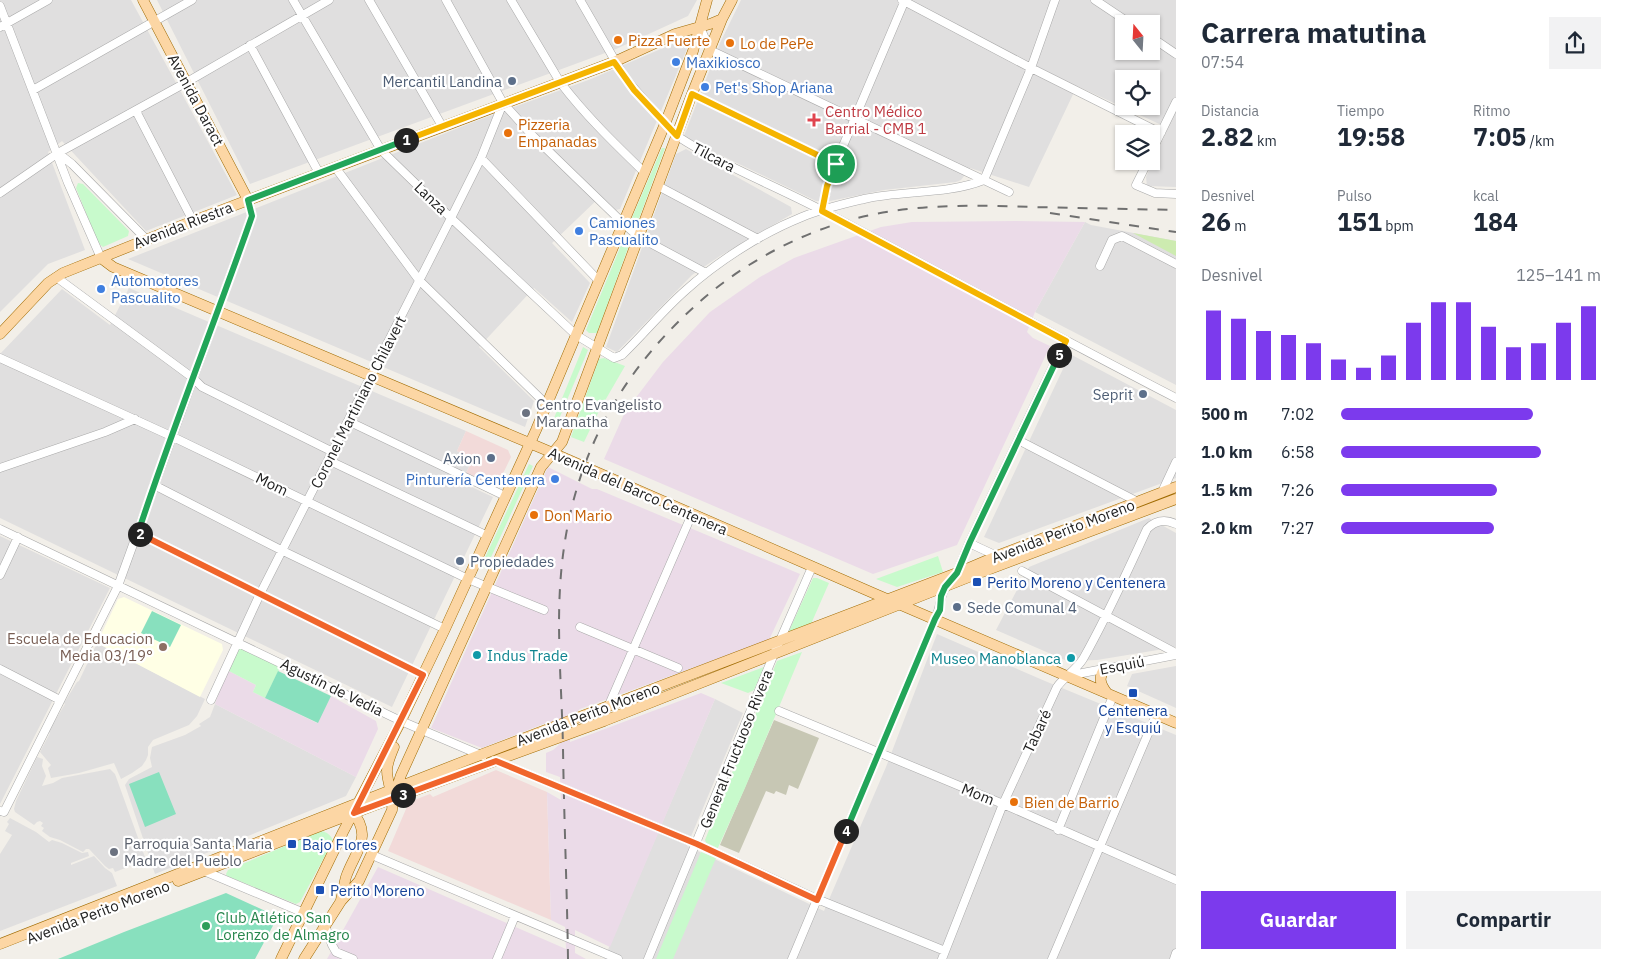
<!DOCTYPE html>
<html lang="es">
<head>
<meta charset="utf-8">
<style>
  :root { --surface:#fff; --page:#f2f2f3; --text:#1f2937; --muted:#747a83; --accent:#7c3aed }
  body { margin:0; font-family:"IBM Plex Sans",sans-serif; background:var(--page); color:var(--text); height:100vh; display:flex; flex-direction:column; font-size:19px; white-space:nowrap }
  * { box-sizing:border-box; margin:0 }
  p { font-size:16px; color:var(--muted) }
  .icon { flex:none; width:28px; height:28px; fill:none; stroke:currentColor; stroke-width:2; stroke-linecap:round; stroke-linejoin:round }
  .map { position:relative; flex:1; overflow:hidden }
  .drawer { display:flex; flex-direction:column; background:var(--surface); width:450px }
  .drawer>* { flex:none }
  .needle { width:32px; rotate:342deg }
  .tools { position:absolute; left:1115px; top:15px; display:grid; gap:10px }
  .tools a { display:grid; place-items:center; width:45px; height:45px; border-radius:0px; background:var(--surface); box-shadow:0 1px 4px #0004; font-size:25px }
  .pin { position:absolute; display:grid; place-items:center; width:42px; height:42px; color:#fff; margin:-21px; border:2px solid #fff; border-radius:50%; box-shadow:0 1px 5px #0007 }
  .km { position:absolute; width:25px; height:25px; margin:-12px; border-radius:50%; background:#222; color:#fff; font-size:14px; line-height:25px; text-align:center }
  .round { display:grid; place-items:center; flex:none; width:52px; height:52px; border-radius:0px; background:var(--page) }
  .head { display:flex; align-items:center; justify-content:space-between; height:85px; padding:0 25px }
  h1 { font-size:28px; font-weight:700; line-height:38px }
  .metrics { display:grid; grid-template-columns:repeat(3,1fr); gap:8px; height:85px; padding:5px 25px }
  .metrics div { display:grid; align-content:center }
  .metrics b { font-size:25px; font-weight:700 }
  .metrics small { font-size:14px; font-weight:400 }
  .metrics p { font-size:14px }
  .chart { height:140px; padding:10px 25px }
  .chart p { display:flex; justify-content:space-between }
  .chart svg { width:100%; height:90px; margin-top:5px; stroke:var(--accent); stroke-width:6 }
  .action { display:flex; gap:10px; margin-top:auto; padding:10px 25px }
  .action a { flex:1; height:58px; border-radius:0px; background:var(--accent); color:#fff; font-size:20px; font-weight:700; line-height:58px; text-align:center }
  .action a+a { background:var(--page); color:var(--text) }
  ul { padding:0 25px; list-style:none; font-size:16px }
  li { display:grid; grid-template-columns:80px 60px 1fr; align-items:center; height:38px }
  li i { height:12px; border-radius:6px; background:var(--accent) }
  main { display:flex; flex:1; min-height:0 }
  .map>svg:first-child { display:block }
</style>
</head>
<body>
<main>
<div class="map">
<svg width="1176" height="959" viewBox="0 0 1176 959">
  <rect width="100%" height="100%" fill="#f2efe9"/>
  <path fill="#e0dfdf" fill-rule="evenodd" d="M0,0H131L237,195L146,231L62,141L48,152L85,250L48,264L0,312Z
    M157,0H697L688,16L616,49L250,184Z
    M741,0H1176V187L1147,186L1146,177L1168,128L1077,86L1029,187L970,168L961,180L956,182L884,190L830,201H816L695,143L684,136L720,43ZM1124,24H1151V51H1124ZM1124,79H1151V106H1124Z
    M684,39L689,44L620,209L616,210L601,196L552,243L590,283L572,322L534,288L479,347L534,401L525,427L128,259L476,121L591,79Z
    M686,149L791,207L792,214L720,256L692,275L617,352L606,347L676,154Z
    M1085,222L1091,225L1176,241V385L1035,312Z
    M129,288L466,431L457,451L473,459L461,482L493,497L392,707L0,518V354L62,289L110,325Z
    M1070,354L1176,410V478L999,543L984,537Z
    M1149,518L1176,533V647L1097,660L1067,661L996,630L1029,567Z
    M0,536L110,588L0,804Z
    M937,634L1045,681L1176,735V959H604L715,699L743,713L687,846L824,911L886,767Z
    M97,643L205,699L197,716L189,725L153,740L148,747V755L146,760L142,766L132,773L121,779L114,763L79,773L51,778L48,768L51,765L40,752L50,733L48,732L65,704L64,703L77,682L79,681Z
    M1176,666V708L1127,686L1132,674Z
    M215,704L356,777L346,796L155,874L125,785L129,779L152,767L150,758L152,747L185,735L201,726L199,724L210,717Z
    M37,757L43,759L42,766L46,776L42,786L53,783L62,778L110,769L115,774L146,860L115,872L113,868L109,869L105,866L89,849H86L83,852L60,840L50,837L42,831L44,828L41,826L43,823L40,821L37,822L34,825L15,812L14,809L16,801Z
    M10,818L36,832L49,842L52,840L62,843L82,853L88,852L89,856L71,863V865L94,856L105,868L112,873L117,886L0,931V854L12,835L5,831L9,824L7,822Z"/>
  <path fill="#f2dad9" d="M466,431L508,450L511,457L498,484L494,485L466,473L473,459L457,451Z
    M496,770L547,792L551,920L388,851L409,802L430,794L433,797Z"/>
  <path fill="#ebdbe8" d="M1016,221L1085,222L1035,312L1027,332L1033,338L1050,346L957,545L873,574L604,459L625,412L663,362L710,312L760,277L794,258L881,227L912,222Z
    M548,467L592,489H597L800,574L769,640L580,709L569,718L570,742L701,693L715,699L610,947L575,930V953L586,959H327L378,867L566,949L565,927L551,920L547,792L561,800L560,777L546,772V753L553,750L560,744L559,721L546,723L482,748L431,728Z
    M227,670L256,685L253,692L317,723L331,696L376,721L378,729L356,777L215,704Z"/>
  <path fill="#ffffe5" d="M124,597L222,644L223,650L200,697L97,643L118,599Z"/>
  <path fill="#c7c7b4" d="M774,720L819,738L798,789L789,785L786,795L776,791L774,794L766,791L739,853L720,845Z"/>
  <path fill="#cdebb0" d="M1133,233L1176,241V256Z"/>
  <path fill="#c8facc" d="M662,148H665L637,224L631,220Z
    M78,183L83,184L129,231L128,236L103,247L98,243L76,188Z
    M626,242L629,245L597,333H589L586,330L622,243Z
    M583,347L588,350L586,355L559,419L554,418Z
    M604,358L625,366L599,411L584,442L571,437L599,359Z
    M529,464L533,466L486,568H484L482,564Z
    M938,556L943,572L897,587L876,579Z
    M813,578H817L829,583L811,624L788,633Z
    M240,646L281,666L265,698L253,692L256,685L227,670Z
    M802,652L745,788L717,850L707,845L705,840L777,661Z
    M764,667L754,690L748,693L721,683Z
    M321,831C327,832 331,835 333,841L300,902L296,904L227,876L226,874L228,870Z
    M701,852L716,858L673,959H656Z"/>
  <path fill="#88e0be" d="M152,611L181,625L170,647L141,633Z
    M278,671L331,696L318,723L265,698Z
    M159,772L176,814L145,827L129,784Z
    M226,893L274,915L276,920L255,959H58L124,932Z"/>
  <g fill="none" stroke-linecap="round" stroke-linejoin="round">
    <g stroke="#a9a9a9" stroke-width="9">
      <path id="minor" d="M293,0L381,150L451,218L576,335L614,358L622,355C644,334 663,310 686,290C718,261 762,233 802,217C821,209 843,204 864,199C903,190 946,195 984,180
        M369,0L442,126
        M446,0L503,103L531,134L623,223L639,237L706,273
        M511,0L560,82C585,115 615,144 645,173
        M580,0L625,78L665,124
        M902,0L1031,68L1161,133
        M1095,0L1131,24
        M0,6L68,183L101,258
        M0,27L48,0
        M700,27L710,50L1009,192
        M1151,37L1176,54
        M250,45L319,173
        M33,90L192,0
        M692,94L836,164
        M136,111L193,221
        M677,136C723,166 776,186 825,212C942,274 1058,337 1176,398
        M58,153L72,164L146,239
        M1151,153L1176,102
        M481,158L599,281
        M1148,161L1136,185L1155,193L1176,194
        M335,167L419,280L546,404
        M984,180L1031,68L1055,0
        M658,186L758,239
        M0,193L58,153L187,82L329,0
        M822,211L829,179L905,0
        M1100,266L1112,240L1122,236L1176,264
        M56,277L193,378L202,387L333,452
        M0,358L171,436L468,579L544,610
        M348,421L505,496
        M1018,440L1138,502
        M328,460L488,536
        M0,468L105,432L135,419
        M154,485L283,551L445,629
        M1162,492L1176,462
        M0,529L401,721L483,756
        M138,533L423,675
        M969,543L997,556
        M1022,571L1176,653
        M0,575L18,537
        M956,575L969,543L1065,341
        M580,627L678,668
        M0,669L60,700
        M1067,676L1176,655
        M211,700L260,594L451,218L481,158L503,103
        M608,707L692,514
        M779,711L1003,804L1176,880
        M494,760L697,844L817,899L945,951
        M0,811L4,812L118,586L252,216L248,200
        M1058,830L1113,696
        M372,855L618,959
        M204,871L316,918L325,925L332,945L336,952L353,959
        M497,959L515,916
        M648,959L774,654L812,567
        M792,959L935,619C941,608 939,596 947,585
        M942,959L1003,804L1057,687C1064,677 1076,670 1083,659C1107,617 1127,572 1147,529C1156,520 1165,519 1176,524
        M1052,959L1156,715
        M1174,959L1176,953"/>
    </g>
    <g stroke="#a06b00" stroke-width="11">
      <path id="major" d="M143,0L248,200
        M101,258L113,267L553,453L873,593L1176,723
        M0,334L48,283L63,273L193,221L614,62L675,34L710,24L722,19
        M1105,668C1098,677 1100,684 1107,693
        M392,796C386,773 384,770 394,747
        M178,881L372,806L604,721L974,575L1176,499
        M341,900C343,892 344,884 346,877C355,851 375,836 350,809
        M0,944L480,755L957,573L997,556L1176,487
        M281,959L343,832L401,721L445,629L536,430L665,124L693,51L707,0
        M304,959L341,901L359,881L392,810L393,799L401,775L541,467L562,442L692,94L722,19L732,0"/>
    </g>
    <use href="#minor" stroke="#fff" stroke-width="8"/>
    <use href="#major" stroke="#fcd6a4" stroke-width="10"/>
    <path stroke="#707070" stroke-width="2" stroke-dasharray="10 10" stroke-linecap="butt" d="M1050,213L1176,232
      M568,959C567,889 564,818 563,748C562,690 556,631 561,574C570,466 615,378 695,306C744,261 810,227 875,214C927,204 979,205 1031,207C1080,208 1128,209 1176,210"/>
  </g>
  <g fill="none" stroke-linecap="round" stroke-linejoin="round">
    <g stroke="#fff" stroke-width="10">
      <path id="split-1" d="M406,140L614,62L634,90L677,136L692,94L836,164"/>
    </g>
    <g stroke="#fff" stroke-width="10">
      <path id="split-2" d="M140,534L138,533C173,426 215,322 252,216L248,200L406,140"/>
    </g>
    <g stroke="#fff" stroke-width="10">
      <path id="split-3" d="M140,534L423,675L354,813L403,795"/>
    </g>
    <g stroke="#fff" stroke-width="10">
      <path id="split-4" d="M403,795L496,761L697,844L817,900L846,831"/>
    </g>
    <g stroke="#fff" stroke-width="10">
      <path id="split-5" d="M846,831L935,619L940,610L941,596L945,587L957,573L970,542L1059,355"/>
    </g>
    <g stroke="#fff" stroke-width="10">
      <path id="split-6" d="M836,164L827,186L822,211L1066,341L1059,355"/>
    </g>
    <use href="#split-1" stroke="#f5b400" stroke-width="6"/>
    <use href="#split-2" stroke="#22a559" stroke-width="6"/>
    <use href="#split-3" stroke="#f0652b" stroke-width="6"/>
    <use href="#split-4" stroke="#f0652b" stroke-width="6"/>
    <use href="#split-5" stroke="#22a559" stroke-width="6"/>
    <use href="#split-6" stroke="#f5b400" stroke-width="6"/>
  </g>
  <g fill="#e8710a" stroke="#fff" stroke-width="2">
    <circle cx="618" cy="40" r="5"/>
    <circle cx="730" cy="43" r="5"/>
    <circle cx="508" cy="133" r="5"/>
    <circle cx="534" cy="515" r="5"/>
    <circle cx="1014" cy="802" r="5"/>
  </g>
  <g fill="#3f7fe0" stroke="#fff" stroke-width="2">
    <circle cx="676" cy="62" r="5"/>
    <circle cx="705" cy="87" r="5"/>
    <circle cx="579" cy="231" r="5"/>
    <circle cx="101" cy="289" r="5"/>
    <circle cx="555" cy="479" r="5"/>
  </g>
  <g fill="#5c6f8a" stroke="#fff" stroke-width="2">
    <circle cx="512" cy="81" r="5"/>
    <circle cx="1143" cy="394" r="5"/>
    <circle cx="491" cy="458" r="5"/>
    <circle cx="460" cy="561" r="5"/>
    <circle cx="957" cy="607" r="5"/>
  </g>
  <path fill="#e0444e" stroke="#fff" stroke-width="2" d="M811.5 112.5h5v5h5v5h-5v5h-5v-5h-5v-5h5z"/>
  <g fill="#6b7280" stroke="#fff" stroke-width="2">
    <circle cx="526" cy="413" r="5"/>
    <circle cx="114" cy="852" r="5"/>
  </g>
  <g fill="#1a4fb4" stroke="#fff" stroke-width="2">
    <rect x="972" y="577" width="10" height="10" rx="2.5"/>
    <rect x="1128" y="688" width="10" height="10" rx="2.5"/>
    <rect x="287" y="839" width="10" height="10" rx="2.5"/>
    <rect x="315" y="885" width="10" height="10" rx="2.5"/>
  </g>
  <circle fill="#8d6e63" stroke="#fff" stroke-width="2" cx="163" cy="647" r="5"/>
  <g fill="#0f9aa8" stroke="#fff" stroke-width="2">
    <circle cx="477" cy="655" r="5"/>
    <circle cx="1071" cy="658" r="5"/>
  </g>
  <circle fill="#2e9e5b" stroke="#fff" stroke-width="2" cx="206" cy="926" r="5"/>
  <g text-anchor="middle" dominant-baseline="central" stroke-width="4.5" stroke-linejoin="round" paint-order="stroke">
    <g font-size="15" fill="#c56008" stroke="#fff" text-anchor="start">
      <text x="628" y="40">Pizza Fuerte</text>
      <text x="740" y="43">Lo de PePe</text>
      <text x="518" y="124">Pizzeria<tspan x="518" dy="17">Empanadas</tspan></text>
      <text x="544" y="515">Don Mario</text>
      <text x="1024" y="802">Bien de Barrio</text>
    </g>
    <g font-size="15" fill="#366cbe" stroke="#fff" text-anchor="start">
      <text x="686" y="62">Maxikiosco</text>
      <text x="715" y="87">Pet's Shop Ariana</text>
      <text x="589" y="222">Camiones<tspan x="589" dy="17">Pascualito</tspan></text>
      <text x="111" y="280">Automotores<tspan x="111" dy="17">Pascualito</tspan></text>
      <text x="545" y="479" text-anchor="end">Pinturería Centenera</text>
    </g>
    <g font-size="15" fill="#4e5e75" stroke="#fff" text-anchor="end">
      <text x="502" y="81">Mercantil Landina</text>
      <text x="1133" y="394">Seprit</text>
      <text x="481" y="458">Axion</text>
      <text x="470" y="561" text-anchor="start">Propiedades</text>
      <text x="967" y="607" text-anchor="start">Sede Comunal 4</text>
    </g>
    <g font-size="15" fill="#222" stroke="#fff">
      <text transform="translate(196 100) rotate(62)">Avenida Daract</text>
      <text transform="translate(714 157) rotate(28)">Tilcara</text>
      <text transform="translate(431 198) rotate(44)">Lanza</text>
      <text transform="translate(183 225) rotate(-21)">Avenida Riestra</text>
      <text transform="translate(358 402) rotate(-63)">Coronel Martiniano Chilavert</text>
      <text transform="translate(272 484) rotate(26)">Mom</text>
      <text transform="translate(638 491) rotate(24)">Avenida del Barco Centenera</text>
      <text transform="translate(1063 531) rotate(-21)">Avenida Perito Moreno</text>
      <text transform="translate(1122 665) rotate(-11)">Esquiú</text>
      <text transform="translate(332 687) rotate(26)">Agustín de Vedia</text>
      <text transform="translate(588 714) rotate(-21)">Avenida Perito Moreno</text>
      <text transform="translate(1037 731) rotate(-65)">Tabaré</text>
      <text transform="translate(736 749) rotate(-68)">General Fructuoso Rivera</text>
      <text transform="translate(978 794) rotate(22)">Mom</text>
      <text transform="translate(98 912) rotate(-21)">Avenida Perito Moreno</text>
    </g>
    <g font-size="15" fill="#be3a42" stroke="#fff" text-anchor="start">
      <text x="825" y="111">Centro Médico<tspan x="825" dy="17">Barrial - CMB 1</tspan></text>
    </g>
    <g font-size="15" fill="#5b616d" stroke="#fff" text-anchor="start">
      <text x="536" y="404">Centro Evangelisto<tspan x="536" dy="17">Maranatha</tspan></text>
      <text x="124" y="843">Parroquia Santa Maria<tspan x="124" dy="17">Madre del Pueblo</tspan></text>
    </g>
    <g font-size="15" fill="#164399" stroke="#fff" text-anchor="start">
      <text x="987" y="582">Perito Moreno y Centenera</text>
      <text x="1133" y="710" text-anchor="middle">Centenera<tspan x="1133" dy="17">y Esquiú</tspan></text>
      <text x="302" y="844">Bajo Flores</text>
      <text x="330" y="890">Perito Moreno</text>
    </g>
    <g font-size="15" fill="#785e54" stroke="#fff" text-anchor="end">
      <text x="153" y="638">Escuela de Educacion<tspan x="153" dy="17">Media 03/19°</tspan></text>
    </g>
    <g font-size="15" fill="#0d838f" stroke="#fff" text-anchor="start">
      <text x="487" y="655">Indus Trade</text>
      <text x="1061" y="658" text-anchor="end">Museo Manoblanca</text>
    </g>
    <g font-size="15" fill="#27864d" stroke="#fff" text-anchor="start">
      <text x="216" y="917">Club Atlético San<tspan x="216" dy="17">Lorenzo de Almagro</tspan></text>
    </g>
  </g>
</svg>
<div class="tools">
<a><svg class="needle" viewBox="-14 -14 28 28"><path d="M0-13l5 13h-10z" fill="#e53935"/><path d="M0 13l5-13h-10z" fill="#747a83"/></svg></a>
<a><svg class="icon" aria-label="locate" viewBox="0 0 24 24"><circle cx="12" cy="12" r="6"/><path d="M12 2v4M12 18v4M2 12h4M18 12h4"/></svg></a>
<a><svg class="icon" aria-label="layers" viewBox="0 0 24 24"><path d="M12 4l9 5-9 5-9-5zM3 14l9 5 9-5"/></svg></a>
</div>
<div class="pin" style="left:836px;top:164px;background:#1e9e55"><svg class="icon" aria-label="arrive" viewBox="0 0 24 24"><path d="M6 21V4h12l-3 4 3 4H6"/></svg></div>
<b class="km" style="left:406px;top:140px">1</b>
<b class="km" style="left:140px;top:534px">2</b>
<b class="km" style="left:403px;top:795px">3</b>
<b class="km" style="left:846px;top:831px">4</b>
<b class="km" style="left:1059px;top:355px">5</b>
</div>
<section class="drawer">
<div class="head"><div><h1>Carrera matutina</h1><p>07:54</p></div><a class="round"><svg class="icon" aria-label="share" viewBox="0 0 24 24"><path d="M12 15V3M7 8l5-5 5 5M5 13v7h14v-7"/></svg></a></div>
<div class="metrics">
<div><p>Distancia</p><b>2.82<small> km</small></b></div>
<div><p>Tiempo</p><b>19:58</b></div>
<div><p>Ritmo</p><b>7:05<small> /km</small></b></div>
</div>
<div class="metrics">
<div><p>Desnivel</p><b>26<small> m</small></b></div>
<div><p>Pulso</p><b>151<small> bpm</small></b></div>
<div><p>kcal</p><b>184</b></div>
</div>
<div class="chart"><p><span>Desnivel</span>125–141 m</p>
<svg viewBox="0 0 160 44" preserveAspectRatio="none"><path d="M5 44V10M15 44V14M25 44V20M35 44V22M45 44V26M55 44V34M65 44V38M75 44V32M85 44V16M95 44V6M105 44V6M115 44V18M125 44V28M135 44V26M145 44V16M155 44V8"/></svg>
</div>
<ul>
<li><b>500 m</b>7:02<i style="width:74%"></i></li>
<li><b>1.0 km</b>6:58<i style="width:77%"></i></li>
<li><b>1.5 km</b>7:26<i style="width:60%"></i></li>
<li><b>2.0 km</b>7:27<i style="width:59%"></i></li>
</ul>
<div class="action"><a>Guardar</a><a>Compartir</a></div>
</section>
</main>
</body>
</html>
